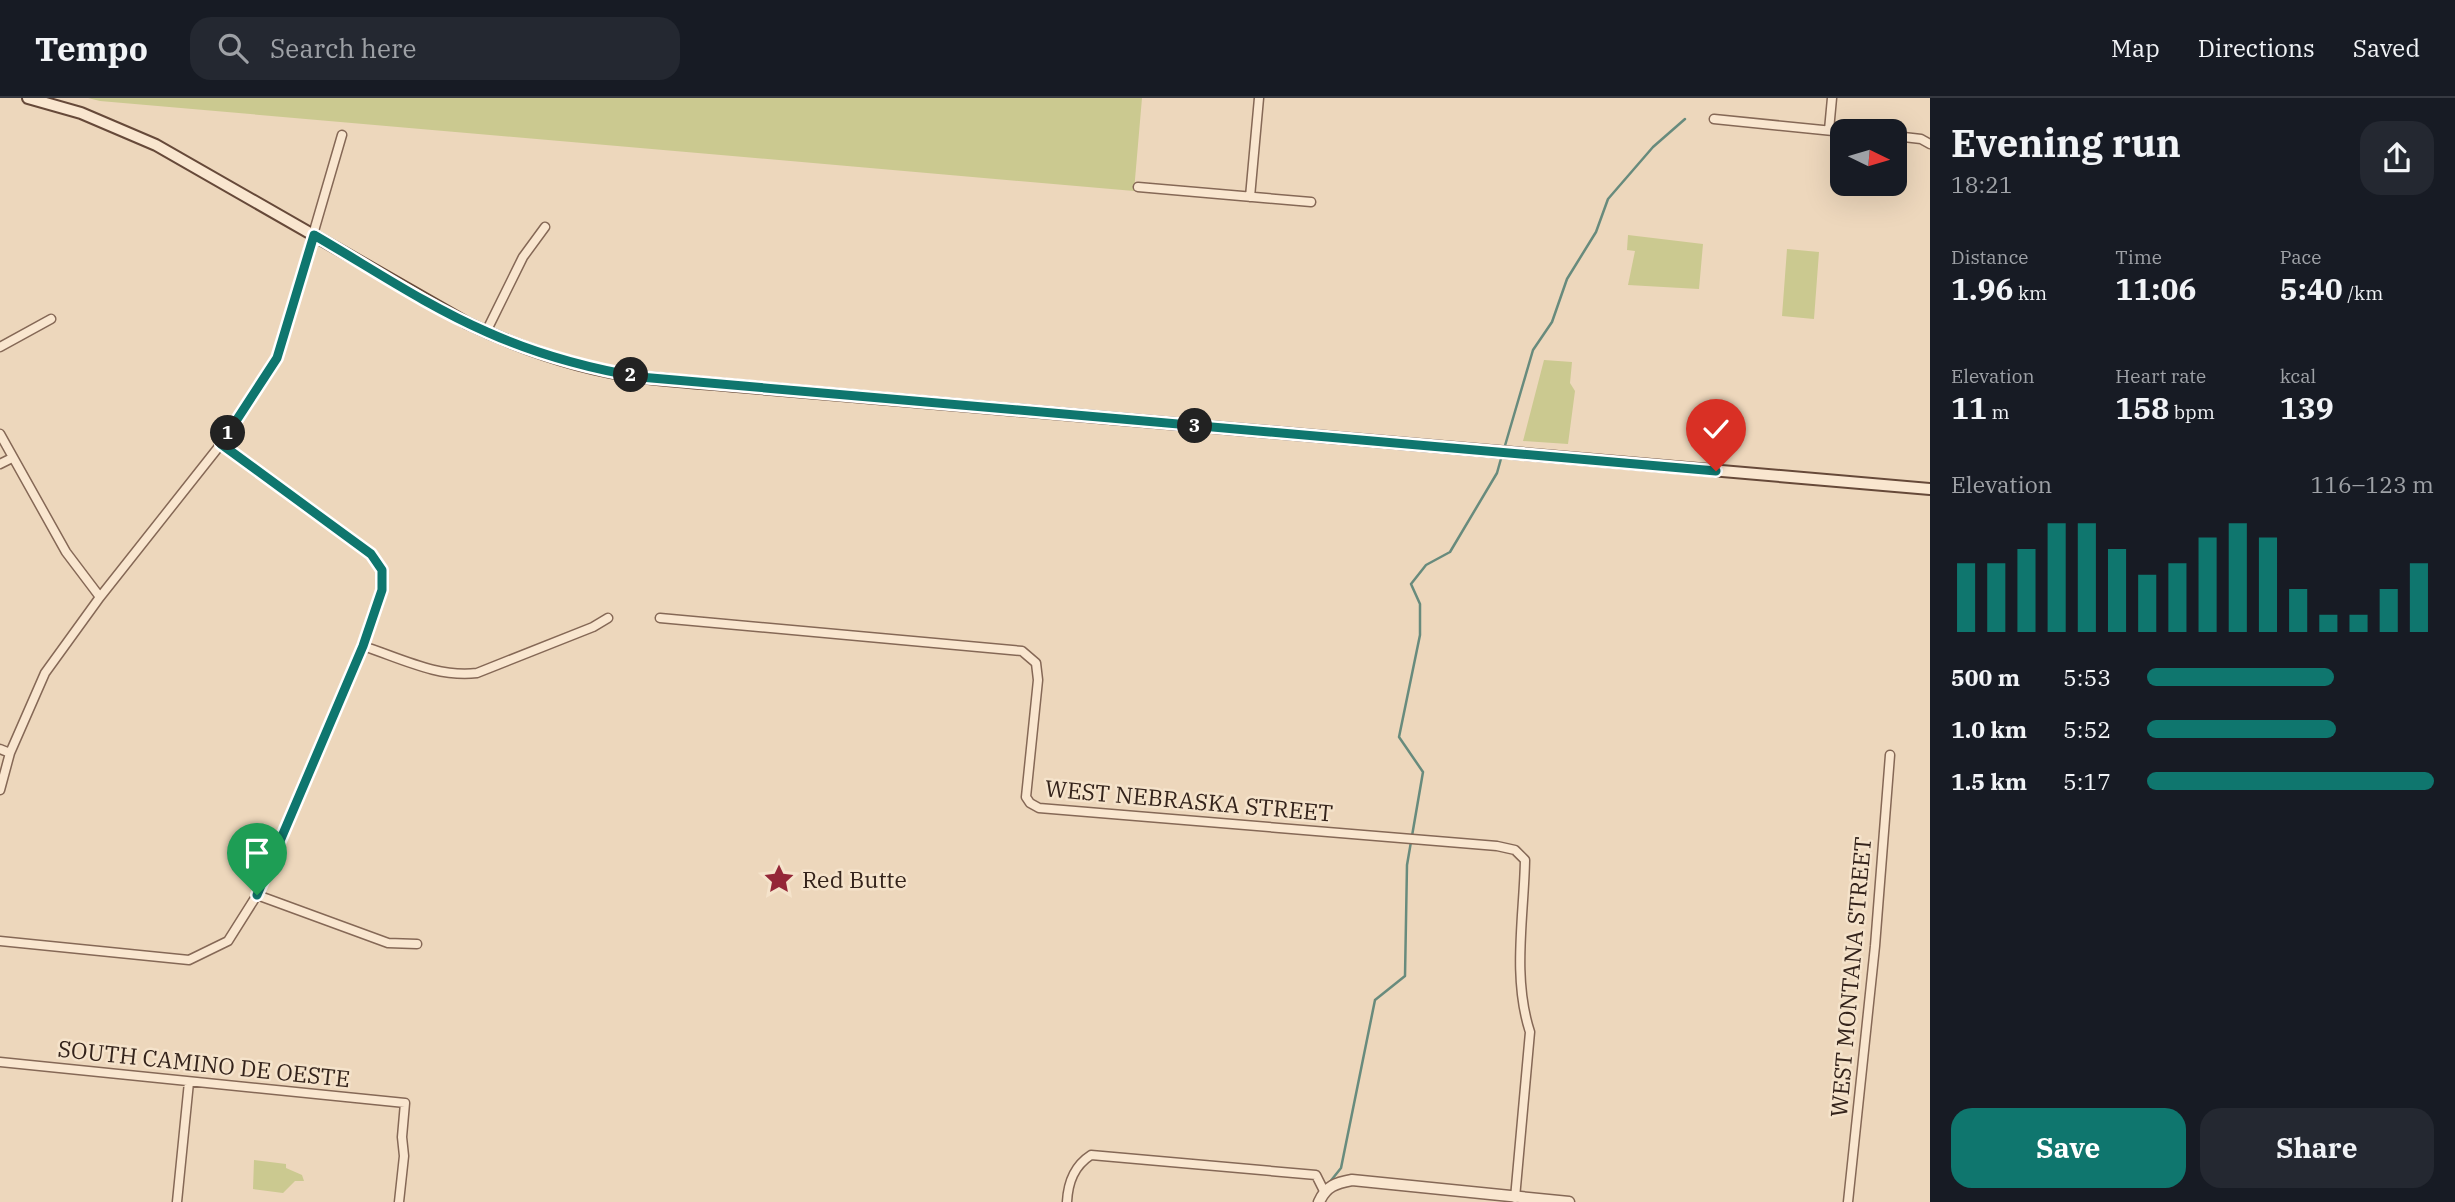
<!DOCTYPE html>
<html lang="en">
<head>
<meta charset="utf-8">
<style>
  :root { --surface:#171b24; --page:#242831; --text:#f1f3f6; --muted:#9ea1a6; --line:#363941; --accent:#0f766e }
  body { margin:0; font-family:"IBM Plex Serif",serif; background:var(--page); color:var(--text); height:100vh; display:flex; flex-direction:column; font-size:26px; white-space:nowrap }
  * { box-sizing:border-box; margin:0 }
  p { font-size:23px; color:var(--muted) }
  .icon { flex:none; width:38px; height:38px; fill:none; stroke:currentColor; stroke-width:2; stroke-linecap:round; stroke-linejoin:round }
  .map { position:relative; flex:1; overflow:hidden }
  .sheet { display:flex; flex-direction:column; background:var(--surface); width:525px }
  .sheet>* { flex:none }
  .needle { width:46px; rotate:95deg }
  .fabs { position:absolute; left:1830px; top:21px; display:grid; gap:14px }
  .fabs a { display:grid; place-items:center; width:77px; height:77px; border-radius:14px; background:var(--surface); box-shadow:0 7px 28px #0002; font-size:35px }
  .pin { position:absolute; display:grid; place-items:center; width:60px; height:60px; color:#fff; margin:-72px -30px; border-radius:50% 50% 50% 0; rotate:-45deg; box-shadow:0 0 7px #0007 }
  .pin .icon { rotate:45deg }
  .km { position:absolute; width:35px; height:35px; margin:-18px; border-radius:50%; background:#222; color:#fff; font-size:19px; line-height:35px; text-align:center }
  .round { display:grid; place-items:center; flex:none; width:74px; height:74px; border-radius:21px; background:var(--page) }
  .summary { display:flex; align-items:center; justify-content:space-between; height:119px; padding:0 21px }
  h1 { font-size:38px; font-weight:700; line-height:52px }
  .figures { display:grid; grid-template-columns:repeat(3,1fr); gap:10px; height:119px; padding:7px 21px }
  .figures div { display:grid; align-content:center }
  .figures b { font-size:30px; font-weight:700 }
  .figures small { font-size:19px; font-weight:400 }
  .figures p { font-size:19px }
  .chart { height:196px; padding:14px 21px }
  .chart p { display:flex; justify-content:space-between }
  .chart svg { width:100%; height:126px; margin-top:7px; stroke:var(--accent); stroke-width:6 }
  .primary-button { display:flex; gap:14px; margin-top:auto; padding:14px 21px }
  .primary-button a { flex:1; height:80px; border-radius:21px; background:var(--accent); color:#fff; font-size:28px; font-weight:700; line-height:80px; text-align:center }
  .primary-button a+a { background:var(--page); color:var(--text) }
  ul { padding:0 21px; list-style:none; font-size:23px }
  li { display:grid; grid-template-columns:112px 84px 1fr; align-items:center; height:52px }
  li i { height:18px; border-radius:9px; background:var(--accent) }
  header { display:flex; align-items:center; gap:42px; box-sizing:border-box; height:98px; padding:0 35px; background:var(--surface); border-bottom:2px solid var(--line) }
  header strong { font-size:33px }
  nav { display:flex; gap:38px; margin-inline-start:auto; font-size:24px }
  .search { width:490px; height:63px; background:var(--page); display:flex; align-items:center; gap:18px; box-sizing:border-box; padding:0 24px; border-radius:21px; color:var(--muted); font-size:26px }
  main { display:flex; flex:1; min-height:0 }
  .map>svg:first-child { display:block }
</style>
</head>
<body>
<header>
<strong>Tempo</strong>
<div class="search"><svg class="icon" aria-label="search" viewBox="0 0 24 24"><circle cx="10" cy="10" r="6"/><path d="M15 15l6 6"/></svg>Search here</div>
<nav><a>Map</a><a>Directions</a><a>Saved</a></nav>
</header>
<main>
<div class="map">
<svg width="1930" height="1104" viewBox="0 0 1930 1104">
  <rect width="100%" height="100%" fill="#edd7bc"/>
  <path fill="#cbc990" d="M88,0H1142L1134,93L100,3Z
    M1628,137L1703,146L1699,191L1628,187L1635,153L1627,152Z
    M1787,151L1819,154L1814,221L1782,218Z
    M1544,262L1572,264L1570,285L1575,293L1568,346L1523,343Z
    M254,1062L286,1066V1070L302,1077L304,1083H295L283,1095L253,1091Z"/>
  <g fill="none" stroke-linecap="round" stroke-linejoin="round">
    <path stroke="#688b7d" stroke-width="2.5" d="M1504,351L1533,252L1552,224L1567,181L1596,134L1608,101L1653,49L1685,21
      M1329,1085L1341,1070L1375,902L1405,878L1407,767L1423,674L1399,639L1420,537V506L1411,486L1426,467L1450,454L1497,375L1502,357"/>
    <g stroke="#856856" stroke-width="11">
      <path id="minor" d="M1714,21L1843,34
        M1829,32L1832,0
        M1895,38L1921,41L1930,46
        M1138,89L1311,104
        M1250,99L1259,0
        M486,234L523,159L545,129
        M0,249L51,221
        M0,336L66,454L100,499
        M0,366L12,360
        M660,520L1022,553L1036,565L1038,582L1026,699L1030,705L1039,710L1497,748L1515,752L1525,762C1524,818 1512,879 1530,934L1515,1100
        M363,548C400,560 438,580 477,575L593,529L608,520
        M0,651L10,655
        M0,692L10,655L45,575L100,499L221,346L277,260L342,37
        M257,797L388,845L417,846
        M0,843L189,862L228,843L257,797L363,548L382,492V472L371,456L221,346
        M0,964L405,1005L402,1039L404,1058L399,1104
        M177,1104L189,984
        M1067,1104C1068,1084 1074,1068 1091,1057L1316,1077L1324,1093
        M1848,1104L1875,848L1890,657"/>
    </g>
    <g stroke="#856856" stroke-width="13">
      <path id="tertiary" d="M1319,1104C1326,1088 1336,1085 1352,1082L1569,1104"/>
    </g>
    <g stroke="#664939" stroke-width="14">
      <path id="secondary" d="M28,0L81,15L156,47L467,225C522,251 580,271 641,279C672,283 705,285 737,288L1930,391"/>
    </g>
    <use href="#minor" stroke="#f9e6cf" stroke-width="8"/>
    <use href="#tertiary" stroke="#f9e6cf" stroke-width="10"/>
    <use href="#secondary" stroke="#f9e6cf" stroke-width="10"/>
  </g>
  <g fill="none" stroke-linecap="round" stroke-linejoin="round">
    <g stroke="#fff" stroke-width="14">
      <path id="route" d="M257,797L363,548L382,492V472L371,456L221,346L277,260L314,137C371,170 427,208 487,234C536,256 587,270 640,279L1716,373"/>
    </g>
    <use href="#route" stroke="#0f766e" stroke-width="9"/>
  </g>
  <defs>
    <g id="sight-bare" transform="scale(2.415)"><path d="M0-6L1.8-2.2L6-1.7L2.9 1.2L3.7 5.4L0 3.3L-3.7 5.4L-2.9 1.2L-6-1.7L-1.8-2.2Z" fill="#942637" stroke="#f5e3cb" stroke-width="2.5" paint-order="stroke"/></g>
  </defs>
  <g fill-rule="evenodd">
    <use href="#sight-bare" x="779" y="781"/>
  </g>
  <g text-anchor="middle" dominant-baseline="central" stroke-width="5" stroke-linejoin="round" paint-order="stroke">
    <g font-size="23" fill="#34231b" stroke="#f5e3cb">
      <text transform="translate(1189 702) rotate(5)">WEST NEBRASKA STREET</text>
      <text transform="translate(1850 879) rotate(-85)">WEST MONTANA STREET</text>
      <text transform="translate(204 965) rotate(6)">SOUTH CAMINO DE OESTE</text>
    </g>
    <g font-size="23" fill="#34231b" stroke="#f5e3cb" text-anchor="start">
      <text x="802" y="781">Red Butte</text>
    </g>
  </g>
</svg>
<div class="fabs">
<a><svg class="needle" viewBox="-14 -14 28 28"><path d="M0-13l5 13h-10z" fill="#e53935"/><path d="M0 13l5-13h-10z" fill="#9ea1a6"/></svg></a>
</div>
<div class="pin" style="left:257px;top:797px;background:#1e9e55"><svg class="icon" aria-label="arrive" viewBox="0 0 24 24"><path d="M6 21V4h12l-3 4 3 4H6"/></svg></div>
<div class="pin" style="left:1716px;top:373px;background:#d93025"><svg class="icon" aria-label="check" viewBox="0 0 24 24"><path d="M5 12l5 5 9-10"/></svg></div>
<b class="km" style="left:228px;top:335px">1</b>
<b class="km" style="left:631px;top:277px">2</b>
<b class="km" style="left:1195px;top:328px">3</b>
</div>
<section class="sheet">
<div class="summary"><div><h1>Evening run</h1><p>18:21</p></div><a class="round"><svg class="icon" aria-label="share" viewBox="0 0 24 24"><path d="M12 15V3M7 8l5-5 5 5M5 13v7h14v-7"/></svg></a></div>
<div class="figures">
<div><p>Distance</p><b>1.96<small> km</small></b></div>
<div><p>Time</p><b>11:06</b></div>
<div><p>Pace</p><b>5:40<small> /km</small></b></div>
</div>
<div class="figures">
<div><p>Elevation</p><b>11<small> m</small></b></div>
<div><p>Heart rate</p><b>158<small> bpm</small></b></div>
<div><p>kcal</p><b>139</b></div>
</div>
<div class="chart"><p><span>Elevation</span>116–123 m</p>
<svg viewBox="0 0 160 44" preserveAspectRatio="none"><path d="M5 44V20M15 44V20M25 44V15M35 44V6M45 44V6M55 44V15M65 44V24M75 44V20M85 44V11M95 44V6M105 44V11M115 44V29M125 44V38M135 44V38M145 44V29M155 44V20"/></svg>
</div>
<ul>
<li><b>500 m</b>5:53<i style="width:65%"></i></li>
<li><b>1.0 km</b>5:52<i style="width:66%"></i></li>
<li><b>1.5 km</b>5:17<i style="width:100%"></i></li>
</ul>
<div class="primary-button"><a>Save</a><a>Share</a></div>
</section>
</main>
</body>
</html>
